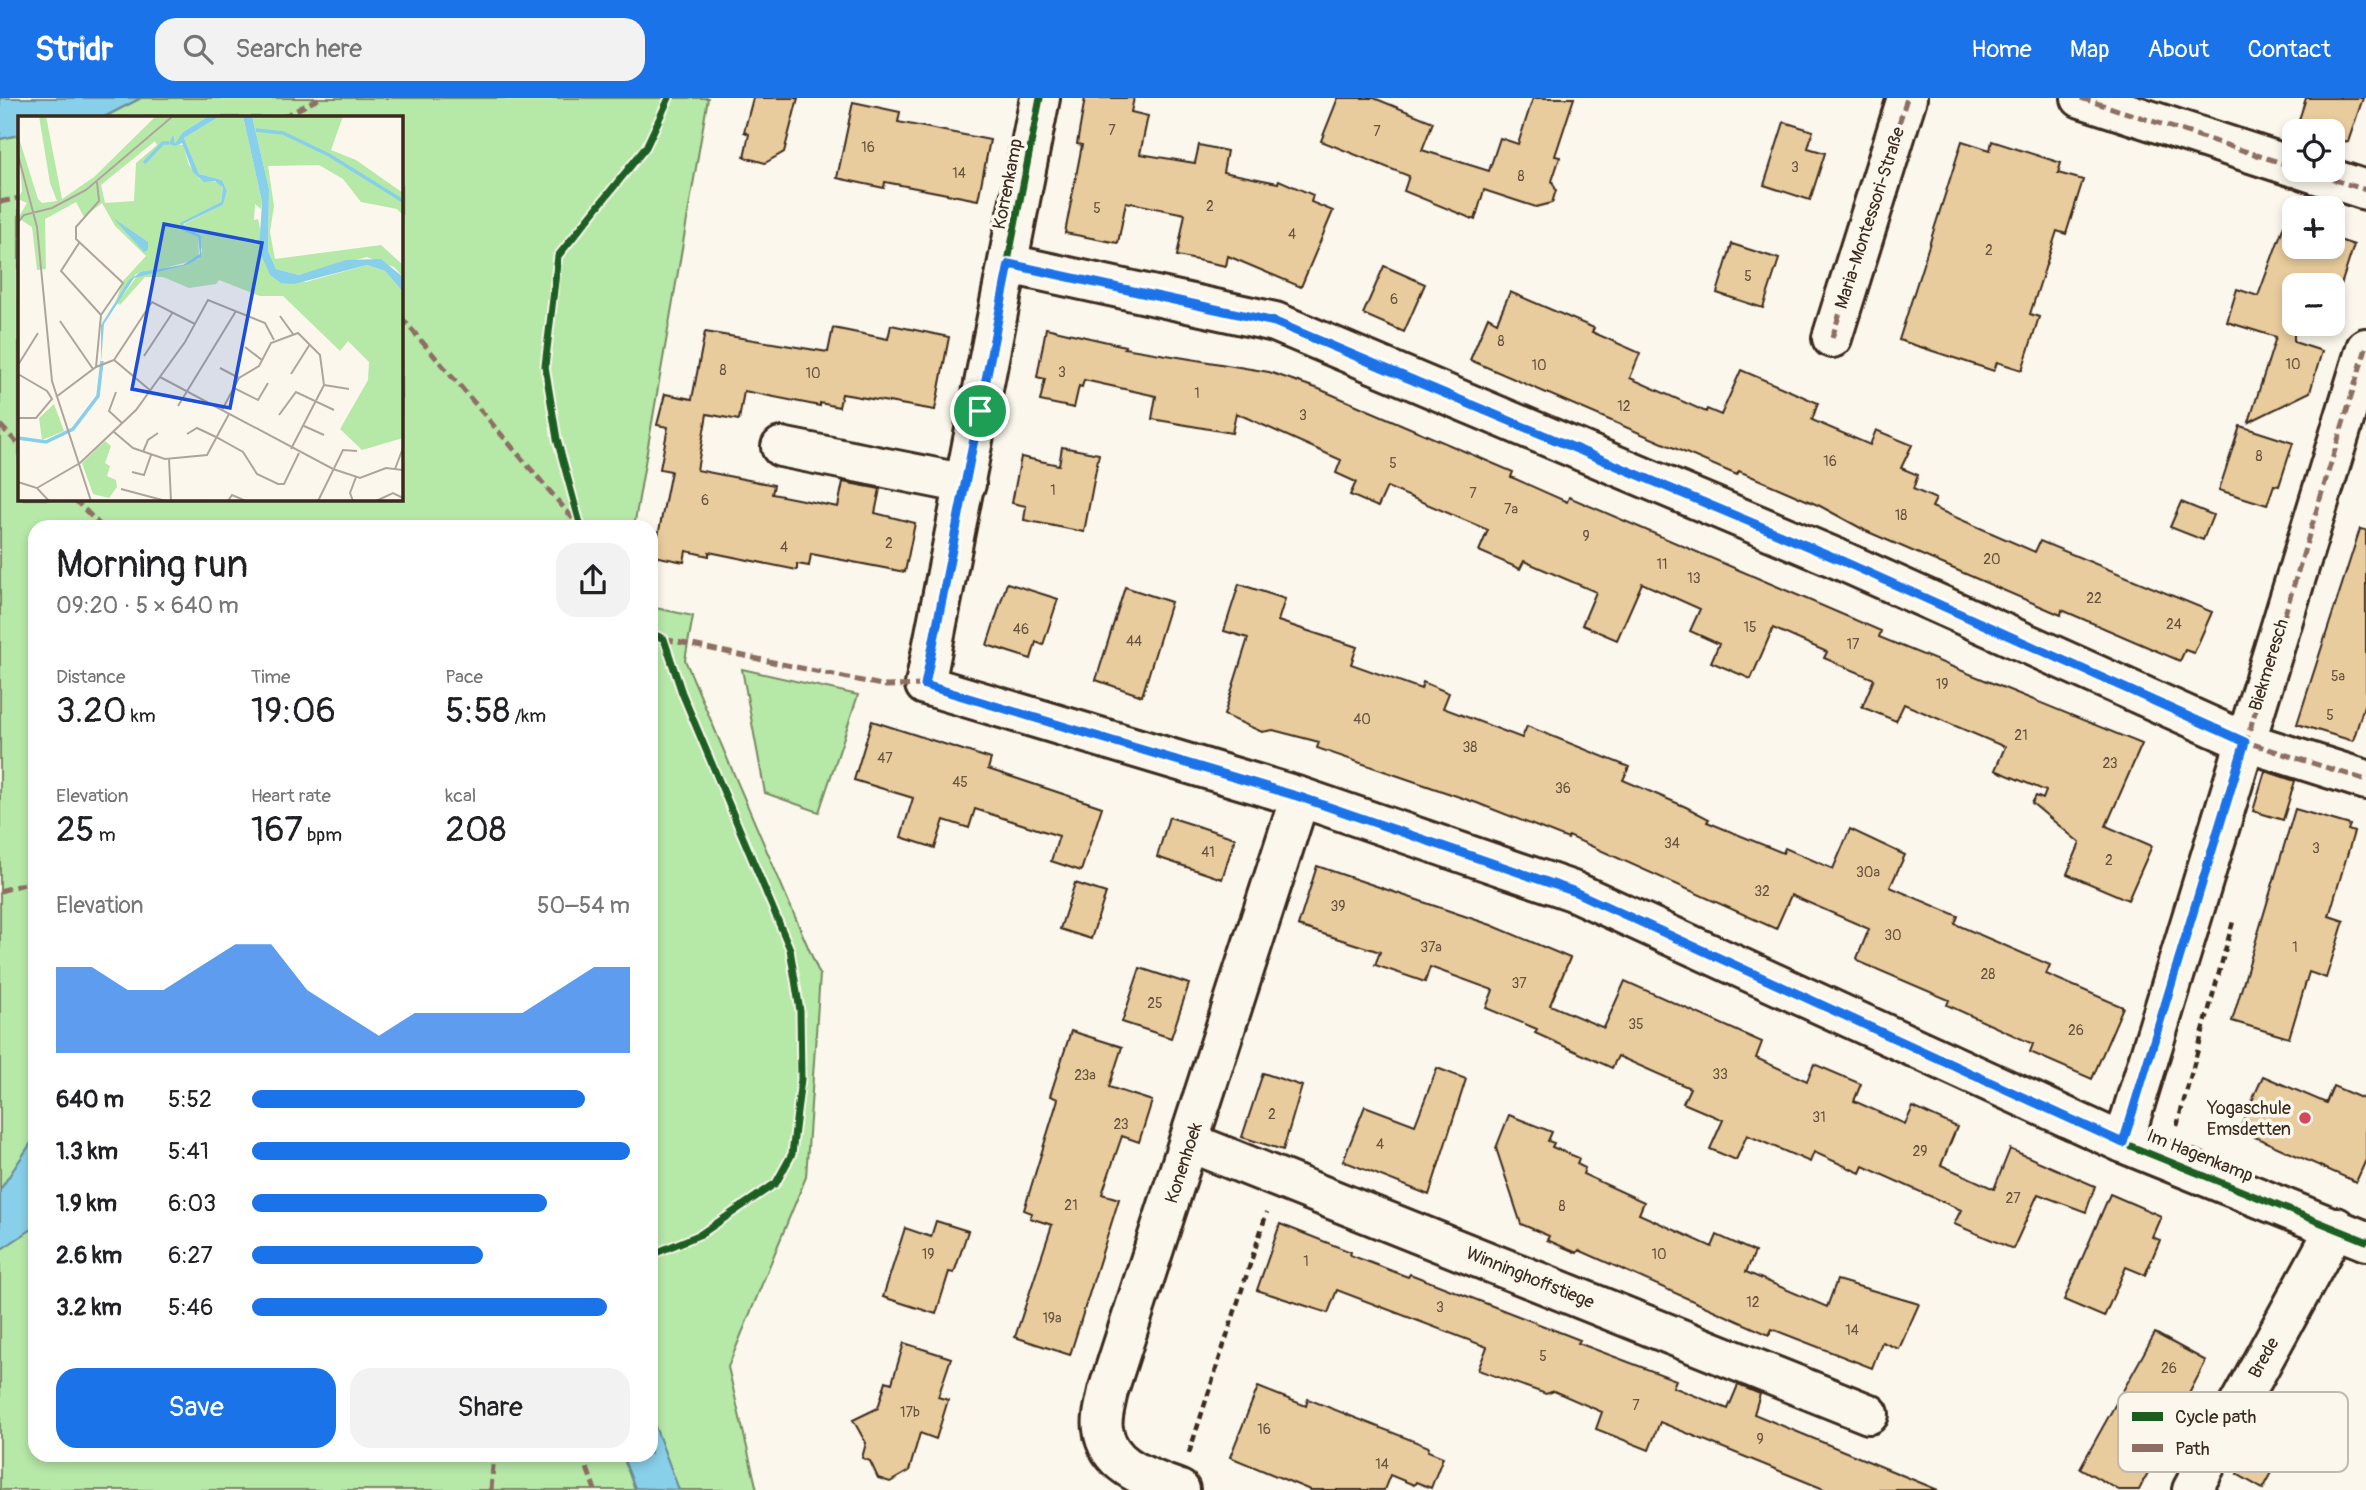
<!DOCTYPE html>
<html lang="en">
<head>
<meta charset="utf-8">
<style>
  :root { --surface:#fff; --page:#f2f2f2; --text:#202124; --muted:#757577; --accent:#1a73e8 }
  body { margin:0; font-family:Pangolin,sans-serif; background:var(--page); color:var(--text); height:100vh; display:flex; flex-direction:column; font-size:26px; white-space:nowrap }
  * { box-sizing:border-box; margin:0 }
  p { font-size:23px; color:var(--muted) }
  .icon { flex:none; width:38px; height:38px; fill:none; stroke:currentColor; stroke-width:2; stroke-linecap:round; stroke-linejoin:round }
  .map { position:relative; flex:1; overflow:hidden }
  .side { position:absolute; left:28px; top:422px; width:630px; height:942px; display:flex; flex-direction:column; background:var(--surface); border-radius:21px; box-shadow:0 4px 10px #0003 }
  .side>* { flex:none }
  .fabs { position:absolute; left:2282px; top:21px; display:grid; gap:14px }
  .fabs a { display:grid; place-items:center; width:63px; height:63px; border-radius:14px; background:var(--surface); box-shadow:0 4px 10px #0003; font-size:35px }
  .pin { position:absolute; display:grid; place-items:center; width:60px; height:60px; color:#fff; margin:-30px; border:4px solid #fff; border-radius:50%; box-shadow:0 2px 7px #0007 }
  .round { display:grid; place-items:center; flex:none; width:74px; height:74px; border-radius:21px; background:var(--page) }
  .summary { display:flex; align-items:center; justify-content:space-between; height:119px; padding:0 28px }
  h1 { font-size:38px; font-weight:600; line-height:52px }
  .metrics { display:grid; grid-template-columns:repeat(3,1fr); gap:10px; height:119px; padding:7px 28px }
  .metrics div { display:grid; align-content:center }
  .metrics b { font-size:35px; font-weight:600 }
  .metrics small { font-size:19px; font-weight:400 }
  .metrics p { font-size:19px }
  .chart { height:196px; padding:14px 28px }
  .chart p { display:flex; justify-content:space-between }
  .chart svg { width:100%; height:126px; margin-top:7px; fill:var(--accent); opacity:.7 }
  .primary-button { display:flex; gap:14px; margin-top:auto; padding:14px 28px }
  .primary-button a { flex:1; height:80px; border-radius:21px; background:var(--accent); color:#fff; font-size:28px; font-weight:600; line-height:80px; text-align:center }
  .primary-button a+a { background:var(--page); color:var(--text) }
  ul { padding:0 28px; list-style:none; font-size:23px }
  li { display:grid; grid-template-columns:112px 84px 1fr; align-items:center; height:52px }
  li i { height:18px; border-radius:9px; background:var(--accent) }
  header { display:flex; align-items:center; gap:42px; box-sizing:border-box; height:98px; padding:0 35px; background:var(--accent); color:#fff }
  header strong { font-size:33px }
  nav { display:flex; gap:38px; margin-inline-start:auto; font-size:24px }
  .search { width:490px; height:63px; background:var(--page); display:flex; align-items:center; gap:18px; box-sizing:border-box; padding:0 24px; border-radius:21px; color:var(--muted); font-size:26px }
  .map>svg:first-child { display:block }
</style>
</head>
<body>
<header>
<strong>Stridr</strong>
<div class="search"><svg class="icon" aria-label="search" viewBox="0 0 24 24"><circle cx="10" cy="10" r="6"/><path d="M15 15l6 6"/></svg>Search here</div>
<nav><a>Home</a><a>Map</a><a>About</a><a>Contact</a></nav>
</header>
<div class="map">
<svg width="2366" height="1392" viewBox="0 0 2366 1392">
  <rect width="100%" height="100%" fill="#fbf7ec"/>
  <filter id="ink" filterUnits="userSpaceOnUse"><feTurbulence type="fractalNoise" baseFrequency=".0143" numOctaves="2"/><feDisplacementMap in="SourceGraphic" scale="14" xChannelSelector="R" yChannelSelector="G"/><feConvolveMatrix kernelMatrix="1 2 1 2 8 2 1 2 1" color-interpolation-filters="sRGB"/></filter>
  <g filter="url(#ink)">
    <path fill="#b6e8a8" stroke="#788963" stroke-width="2" d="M141,0H708L634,429H35V1033L31,1045L0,1092V41L19,37V401H401V19H104Z
      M651,509L693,518L685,562L820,877L806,1079L728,1269L757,1392H679L651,1318Z
      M742,571L858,597L819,714L765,695Z
      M35,1129V1356H622L635,1392H0V1152Z"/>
    <path fill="#88cfe9" stroke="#698d98" stroke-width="2" d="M0,0H141L104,19H19V37L0,41Z
      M35,1033V1129L0,1152V1092L31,1045Z
      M651,1318L679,1392L635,1390L622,1356H651Z"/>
    <path fill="#e9cc9d" stroke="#3b2a1e" stroke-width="2" d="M753,0H798L784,54L765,65L744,59L749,36L744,34Z
      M1085,0H1134L1131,14L1148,18L1140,56L1195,65L1199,47L1227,53L1223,74L1278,85L1279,82L1313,97L1311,104L1333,113L1301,189L1228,158L1226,168L1177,158L1185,116L1126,104L1118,145L1065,135L1082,47L1077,46Z
      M1338,0H1374L1433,24L1422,52L1489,73L1500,40L1518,46L1533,0H1574L1555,58L1560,59L1552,83L1556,92L1552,105L1536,109L1484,92L1475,122L1404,93L1409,78L1321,43Z
      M2306,0H2363L2348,44L2333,39V33H2314L2297,28Z
      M853,4L900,14L898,24L990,42L978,102L885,84L884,90L837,80Z
      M1784,24L1813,33L1808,50L1825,55L1810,102L1764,87Z
      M1962,43L1990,52L1992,43L2061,65L2058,75L2083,82L2066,136L2057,133L2030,216L2039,219L2022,272L1997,264L1994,273L1899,242Z
      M2290,111L2294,112V149H2333V140L2354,147L2341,187H2294V244L2322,253L2310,294L2249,324L2276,239L2227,224L2237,191L2258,198Z
      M1732,146L1779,161L1763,210L1717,195Z
      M1384,168L1425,186L1404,234L1363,216Z
      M1510,194L1594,230L1592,234L1640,255L1630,280L1706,314L1707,311L1721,317L1741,272L1818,305L1812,322L1870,347L1876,332L1912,347L1901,370L1918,377L1913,391L1936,401L1932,409L2035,454L2040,443L2212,514L2194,555L2185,552L2180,563L2062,512L2061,517L1866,433L1820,408L1739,373L1737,377L1470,262L1488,219L1497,224Z
      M891,227L949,239L935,312L842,296L839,309L820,305V308L744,293L739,322L707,316L697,372L774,387L772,396L838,409L843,384L880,391L875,415L915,425L905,474L811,456L809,468L797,466V472L709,454V458L686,453L684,464L654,458L671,373L660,371L668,329L657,327L665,296L692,301L705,234L828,254L833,230L888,241Z
      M1046,230L1125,248L1124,250L1269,274L1319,291L1513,374L1511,379L1567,404L1569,399L1881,533L1879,539L2142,646L2106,728L2152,748L2128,802L2067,776L2080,745L2032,705L2036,698L2043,701L2046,693L1995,672L2005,649L1904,606L1896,623L1862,609L1874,581L1824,560L1827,554L1773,530L1751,581L1711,564L1719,546L1690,533L1700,511L1642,485L1617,542L1582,527L1596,494L1524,463L1520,471L1479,453L1488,432L1387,389L1378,409L1350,397L1356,384L1336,375L1341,362L1236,315L1232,335L1152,321L1156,298L1084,282L1082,289L1079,288L1074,310L1040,303L1045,281L1037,279Z
      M2240,328L2293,345L2279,388L2274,387L2267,407L2219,392Z
      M1062,349L1099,356L1084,434L1024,422L1026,408L1012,405L1021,359L1059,367Z
      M2181,404L2213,417L2203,442L2170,429Z
      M2360,431L2366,432V601L2353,643L2297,626Z
      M1007,485L1058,501L1043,547L1036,544L1031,561L987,547Z
      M1239,486L1285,501L1278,523L1357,549L1351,566L1421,591L1423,584L1449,595L1443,610L1522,640L1527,628L1629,669L1623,682L1686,709L1709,721L1707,724L1783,755L1785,750L1833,771L1850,731L1905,757L1890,789L1958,818L1955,826L2050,867L2046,876L2123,909L2092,981L2030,954L2033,946L1947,907L1949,902L1860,864L1857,860L1869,831L1791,797L1776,831L1569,738L1568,741L1477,705L1317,650L1319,644L1273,632L1262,634L1224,617L1248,540L1224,533Z
      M1125,489L1171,504L1142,598L1096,582Z
      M872,623L991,661L988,671L1102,709L1081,773L1051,763L1059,738L975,711L969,730L944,722L935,750L901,739L913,700L854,682Z
      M2265,673L2295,683L2283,722L2253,713Z
      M2295,711L2350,727L2348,732L2354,734L2329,818L2344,823L2326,880L2309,874L2289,940L2232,923Z
      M1169,719L1235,740L1222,781L1157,759Z
      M1317,768L1491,827L1570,860L1550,907L1604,930L1625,883L1762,944L1756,960L1807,983L1814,966L1861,986L1854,1003L1905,1026L1913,1009L1957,1029L1941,1067L1994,1091L2010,1051L2095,1088L2086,1114L2038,1096L2013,1151L1954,1126L1961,1112L1863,1068L1860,1075L1814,1054L1810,1064L1747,1037L1736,1062L1710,1051L1723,1022L1683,1005L1690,990L1618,958L1612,970L1535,935L1537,931L1486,910L1493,892L1430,869L1425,884L1375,867L1380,854L1298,828Z
      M1075,785L1106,795L1091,841L1060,831Z
      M1140,870L1189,886L1171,940L1122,924Z
      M1071,933L1122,949L1109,989L1152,1003L1139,1044L1122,1038L1102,1096L1119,1101L1070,1257L1015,1239L1052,1127L1030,1120L1032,1115L1024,1112L1058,1001L1050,998Z
      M1437,970L1466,981L1429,1097L1343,1063L1365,1008L1415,1027Z
      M1263,975L1302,988L1283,1052L1242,1039Z
      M2263,978L2326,1005L2333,988L2366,1002V1062L2356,1084L2239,1032Z
      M1509,1017L1552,1034L1548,1043L1554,1045L1552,1049L1579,1060L1577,1066L1585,1070L1583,1076L1644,1104L1639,1116L1712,1149L1717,1137L1755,1154L1746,1174L1827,1209L1837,1182L1919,1206L1899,1251L1882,1244L1872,1270L1772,1231L1769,1237L1579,1152L1577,1155L1547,1142L1549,1138L1521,1126L1496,1050Z
      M2110,1096L2161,1118L2152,1139L2160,1142L2145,1177L2126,1169L2104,1219L2064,1202Z
      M936,1123L968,1133L954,1175L949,1174L936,1216L883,1199L905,1130L931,1139Z
      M1280,1126L1351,1154L1350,1157L1408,1179L1410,1176L1580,1242L1578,1245L1676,1282L1673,1289L1728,1311L1738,1287L1760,1296L1754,1316L1938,1392H1826L1660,1324L1649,1352L1596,1331L1602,1314L1554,1293L1546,1296L1478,1272L1487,1249L1337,1192L1328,1215L1257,1192Z
      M2155,1235L2206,1263L2139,1392H2119L2080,1370Z
      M904,1245L951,1260L938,1299L948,1302L936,1341L920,1335L909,1373L890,1384L878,1380L870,1363L862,1360L866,1345L853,1322L878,1310L886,1283L892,1285Z
      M1258,1289L1306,1308L1308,1301L1429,1349L1428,1353L1443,1359L1431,1390L1416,1384L1414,1387L1390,1377L1384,1392H1310L1230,1359Z
      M2254,1345L2280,1360L2263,1391L2237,1376Z"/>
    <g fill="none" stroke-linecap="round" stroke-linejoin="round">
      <g stroke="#3b2a1e" stroke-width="44">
        <path id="minor" d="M1040,0L925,587L1300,699L1573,793L2123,1045L2366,1143
          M2081,0L2294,69
          M2304,72L2366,92
          M1009,166L1275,224L1838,461L2246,644L2366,682
          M1832,240L1907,0
          M781,349L966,386
          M1191,1045L1869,1316
          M2123,1045L2366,250
          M1180,1392C1149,1380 1108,1370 1103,1331C1101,1320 1106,1304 1108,1293L1300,699
          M2192,1392L2336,1129"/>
      </g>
      <path stroke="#3b2a1e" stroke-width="4.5" stroke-dasharray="7 5" stroke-linecap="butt" d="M2177,1028L2234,820
        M1189,1355L1267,1114"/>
      <use href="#minor" stroke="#fbf7ec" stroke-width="38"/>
      <path stroke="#8d6e63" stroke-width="5" stroke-dasharray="10 5" stroke-linecap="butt" d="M2081,0L2294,69
        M283,19L320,0
        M2304,72L2366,92
        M0,104L19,100
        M401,219L576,424
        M1832,240L1907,0
        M2366,250L2246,644L2366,682
        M0,327L19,347
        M74,401L102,429
        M664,541L886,588L925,587
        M0,793L35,783
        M582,1356L595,1392
        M491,1392L494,1356"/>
      <g stroke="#fbf7ec" stroke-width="11">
        <path id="cycleway" d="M1040,0L925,587L1300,699L1573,793L2123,1045L2366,1143
          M581,429L557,341L545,268L558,158L646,49L669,0
          M651,535L664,541L682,595L790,851L800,913L801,981L792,1056L776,1085L701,1136L651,1157"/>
      </g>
      <use href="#cycleway" stroke="#1b5e20" stroke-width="7"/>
    </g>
  </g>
  <g fill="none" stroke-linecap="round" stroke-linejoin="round" filter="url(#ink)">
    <g stroke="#fff" stroke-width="14">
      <path id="route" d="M1009,166L1275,224L1838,461L2245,644L2123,1045L1573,793L1300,699L925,587Z"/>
    </g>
    <use href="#route" stroke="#1a73e8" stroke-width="9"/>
  </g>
  <circle fill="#d1495b" stroke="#fbf7ec" stroke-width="2.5" cx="2305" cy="1020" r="7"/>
  <g text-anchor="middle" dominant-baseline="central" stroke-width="7" stroke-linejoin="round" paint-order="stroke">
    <g font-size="14" fill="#66523e">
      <text x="1112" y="32">7</text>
      <text x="1377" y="33">7</text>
      <text x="868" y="49">16</text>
      <text x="1795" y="69">3</text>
      <text x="959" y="75">14</text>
      <text x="1521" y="78">8</text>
      <text x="1210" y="108">2</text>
      <text x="1097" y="110">5</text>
      <text x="1292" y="136">4</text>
      <text x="1989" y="152">2</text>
      <text x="1748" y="178">5</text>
      <text x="1394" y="201">6</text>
      <text x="1501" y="243">8</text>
      <text x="2293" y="266">10</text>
      <text x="1539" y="267">10</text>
      <text x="723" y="272">8</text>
      <text x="1062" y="274">3</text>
      <text x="813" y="275">10</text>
      <text x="1197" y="295">1</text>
      <text x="1624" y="308">12</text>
      <text x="1303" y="317">3</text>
      <text x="2259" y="358">8</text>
      <text x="1830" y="363">16</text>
      <text x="1393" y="365">5</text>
      <text x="1053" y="392">1</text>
      <text x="1473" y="395">7</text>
      <text x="705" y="402">6</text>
      <text x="1511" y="411">7a</text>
      <text x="1901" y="417">18</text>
      <text x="1586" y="438">9</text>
      <text x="889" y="445">2</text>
      <text x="784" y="449">4</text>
      <text x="1992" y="461">20</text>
      <text x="1662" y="466">11</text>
      <text x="1694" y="480">13</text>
      <text x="2094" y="500">22</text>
      <text x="2174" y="526">24</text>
      <text x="1750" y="529">15</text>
      <text x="1021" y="531">46</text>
      <text x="1134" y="543">44</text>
      <text x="1853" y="546">17</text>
      <text x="2338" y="578">5a</text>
      <text x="1942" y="586">19</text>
      <text x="2330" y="617">5</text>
      <text x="1362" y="621">40</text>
      <text x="2021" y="637">21</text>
      <text x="1470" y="649">38</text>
      <text x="885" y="660">47</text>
      <text x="2110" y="665">23</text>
      <text x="960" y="684">45</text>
      <text x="1563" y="690">36</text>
      <text x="1672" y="745">34</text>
      <text x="2316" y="750">3</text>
      <text x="1208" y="754">41</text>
      <text x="2109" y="762">2</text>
      <text x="1868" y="774">30a</text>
      <text x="1762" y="793">32</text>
      <text x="1338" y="808">39</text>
      <text x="1893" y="837">30</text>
      <text x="1431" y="849">37a</text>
      <text x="2295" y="849">1</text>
      <text x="1988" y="876">28</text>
      <text x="1519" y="885">37</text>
      <text x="1155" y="905">25</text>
      <text x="1636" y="926">35</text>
      <text x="2076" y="932">26</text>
      <text x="1720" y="976">33</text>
      <text x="1085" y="977">23a</text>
      <text x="1272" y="1016">2</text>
      <text x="1819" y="1019">31</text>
      <text x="1121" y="1026">23</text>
      <text x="1380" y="1046">4</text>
      <text x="1920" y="1053">29</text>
      <text x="2013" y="1100">27</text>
      <text x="1071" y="1107">21</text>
      <text x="1562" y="1108">8</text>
      <text x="928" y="1156">19</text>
      <text x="1659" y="1156">10</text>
      <text x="1306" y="1163">1</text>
      <text x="1753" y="1204">12</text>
      <text x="1440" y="1209">3</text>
      <text x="1052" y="1220">19a</text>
      <text x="1852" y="1232">14</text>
      <text x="1543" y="1258">5</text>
      <text x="2169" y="1270">26</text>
      <text x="1636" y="1307">7</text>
      <text x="910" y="1314">17b</text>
      <text x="1264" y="1331">16</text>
      <text x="1760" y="1341">9</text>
      <text x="1382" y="1366">14</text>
    </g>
    <g font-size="18" fill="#3b2a1e" stroke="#fbf7ec">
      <text transform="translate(1008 86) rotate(-79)">Korrenkamp</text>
      <text transform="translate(1870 120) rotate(-72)">Maria-Montessori-Straße</text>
      <text transform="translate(2269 567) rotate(-73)">Biekmeresch</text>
      <text transform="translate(2200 1058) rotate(22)">Im Hagenkamp</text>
      <text transform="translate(1184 1065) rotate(-72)">Konenhoek</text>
      <text transform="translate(1530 1180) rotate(22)">Winninghoffstiege</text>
      <text transform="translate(2264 1260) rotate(-61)">Brede</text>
    </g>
    <g font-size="18" fill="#3b2a1e" stroke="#fbf7ec" text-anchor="end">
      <text x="2291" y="1010">Yogaschule<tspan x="2291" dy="21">Emsdetten</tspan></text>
    </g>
  </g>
  <g transform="translate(18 18)">
    <rect width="385" height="385" fill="#fbf7ec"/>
    <path d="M21,0H28L44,83L76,61L138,0H191L165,16L159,28L165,29L171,49L182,63L199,66L205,72L203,86L162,109L180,121L181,140L165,149L118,158L98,185L105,165L128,140L97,110L84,87L66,101L58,86L27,103L28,153L19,154L14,111L0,102L9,87L0,83L4,75L0,19L20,83L24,87L39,85L32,67ZM137,25L139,29L118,47L116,85L87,87L83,69ZM202,0H225L244,86L243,93L237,88L236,104L240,103L252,159L288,166L349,149L367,155L385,176V322L344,334L322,313L350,264L351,246L330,225L322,235L265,180H242L201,164L198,168L171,172L145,161H127L102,189L99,187L120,159L181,143L184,135L180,118L166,108L205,89L209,75L204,64L181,58L166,22ZM234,0H325L313,34L338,44L385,77V99L379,93L343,86L325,63L301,49L250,50L256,90L252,116L257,143L363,129L385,149V161L376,151L349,141L281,159L258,153L250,135L251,73ZM36,288L46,315L24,324L21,302ZM87,325L93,330L87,347L92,350L89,360L98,364L99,371L91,382L75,378L64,347Z" fill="#b6e8a8" fill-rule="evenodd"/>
    <path d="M191,0H202L166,22L181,58L204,64L209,75L205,89L165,108L183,120V141L171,148L116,162L86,208L83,246V209L111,164L123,156L165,149L182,138L180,121L164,114L162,107L203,86L205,72L197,65L186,66L175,56L164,27L157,30L151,28L155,19L157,28L165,16ZM225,0H234L251,73L250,135L258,153L281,159L328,144L363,143L385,161V176L367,155L349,149L276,168L263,167L252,159L241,134L244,86ZM95,102L130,126V134L126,136Z" fill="#88cfe9"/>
    <path fill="none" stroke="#88cfe9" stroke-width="3.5" d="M238,14L265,17L311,39L385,85M126,47L145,27H151M0,322L28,326L55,313L80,280L84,245"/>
    <path fill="none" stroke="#aea59a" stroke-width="2" d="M0,39L19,111L34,265L73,385M0,106L6,99L34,92L68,74L155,0M61,127L43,155L83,199M262,200L275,218M42,205L75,253M227,231L244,244M126,240L155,196M96,244L134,186L177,208M0,249L20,217M78,251L83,199L105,167L58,123V111L81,85L79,66M202,252L221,262M0,258L29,275L34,283L18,302H0M273,258L292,228M142,261L315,353L342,362L368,352L385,354M306,269L331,273M216,272L240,284L250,267M98,276L91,295L104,307M38,281L78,251L96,244L133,275M160,290L218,195M204,294L221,262L241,250L253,227L280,217L302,239L306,269L273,333M261,299L278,276L316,294M286,310L306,319M96,316L115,332L147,343L189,339L211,298M169,318L179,312L198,321L225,336L239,358L260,368H266L281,337M125,336L130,324L140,317M151,343L153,385M377,353L385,332M114,356L126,359L133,339M0,366L19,372L31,385M19,372L62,347L118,294L167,226L190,184L247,207L256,224M103,373L148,385M210,385L214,379L228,385M300,385L325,334L339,335M335,385L332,377L338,361M358,385L375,377L385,382"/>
    <path fill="#1d4ed8" fill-opacity="0.15" stroke="#1d4ed8" stroke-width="3.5" d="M146,108L244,127L212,292L114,273Z"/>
    <rect width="385" height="385" fill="none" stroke="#3b2a1e" stroke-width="3.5"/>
  </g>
  <rect x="2118" y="1294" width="230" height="80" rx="10" fill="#fbf7ec" stroke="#c1baae" stroke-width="2"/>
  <rect x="2132" y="1314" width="31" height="9" fill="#1b5e20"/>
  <rect x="2132" y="1346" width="31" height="8" fill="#8d6e63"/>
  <g font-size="19" fill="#3b2a1e">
    <text x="2175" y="1325">Cycle path</text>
    <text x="2175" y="1357">Path</text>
  </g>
</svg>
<div class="fabs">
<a><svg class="icon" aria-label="locate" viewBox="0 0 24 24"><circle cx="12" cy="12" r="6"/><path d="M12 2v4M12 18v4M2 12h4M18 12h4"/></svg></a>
<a>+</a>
<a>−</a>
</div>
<div class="pin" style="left:980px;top:313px;background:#1e9e55"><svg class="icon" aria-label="arrive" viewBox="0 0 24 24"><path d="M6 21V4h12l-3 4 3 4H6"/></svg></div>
<section class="side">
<div class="summary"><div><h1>Morning run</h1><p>09:20 · 5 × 640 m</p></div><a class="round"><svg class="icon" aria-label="share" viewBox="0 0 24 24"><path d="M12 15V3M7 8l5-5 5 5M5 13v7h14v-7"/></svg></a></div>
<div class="metrics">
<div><p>Distance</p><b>3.20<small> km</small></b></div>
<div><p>Time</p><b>19:06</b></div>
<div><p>Pace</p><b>5:58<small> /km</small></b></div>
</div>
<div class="metrics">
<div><p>Elevation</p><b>25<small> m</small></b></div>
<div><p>Heart rate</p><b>167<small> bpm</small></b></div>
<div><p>kcal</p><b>208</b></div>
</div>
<div class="chart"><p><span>Elevation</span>50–54 m</p>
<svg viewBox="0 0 160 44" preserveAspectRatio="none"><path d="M0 44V14L10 14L20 22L30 22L40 14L50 6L60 6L70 22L80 30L90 38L100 30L110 30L120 30L130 30L140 22L150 14L160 14V44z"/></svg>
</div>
<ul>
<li><b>640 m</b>5:52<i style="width:88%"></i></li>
<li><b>1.3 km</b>5:41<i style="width:100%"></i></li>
<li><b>1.9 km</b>6:03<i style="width:78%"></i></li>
<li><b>2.6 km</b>6:27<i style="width:61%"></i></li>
<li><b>3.2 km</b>5:46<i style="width:94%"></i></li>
</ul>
<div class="primary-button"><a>Save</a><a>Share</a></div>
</section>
</div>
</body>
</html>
